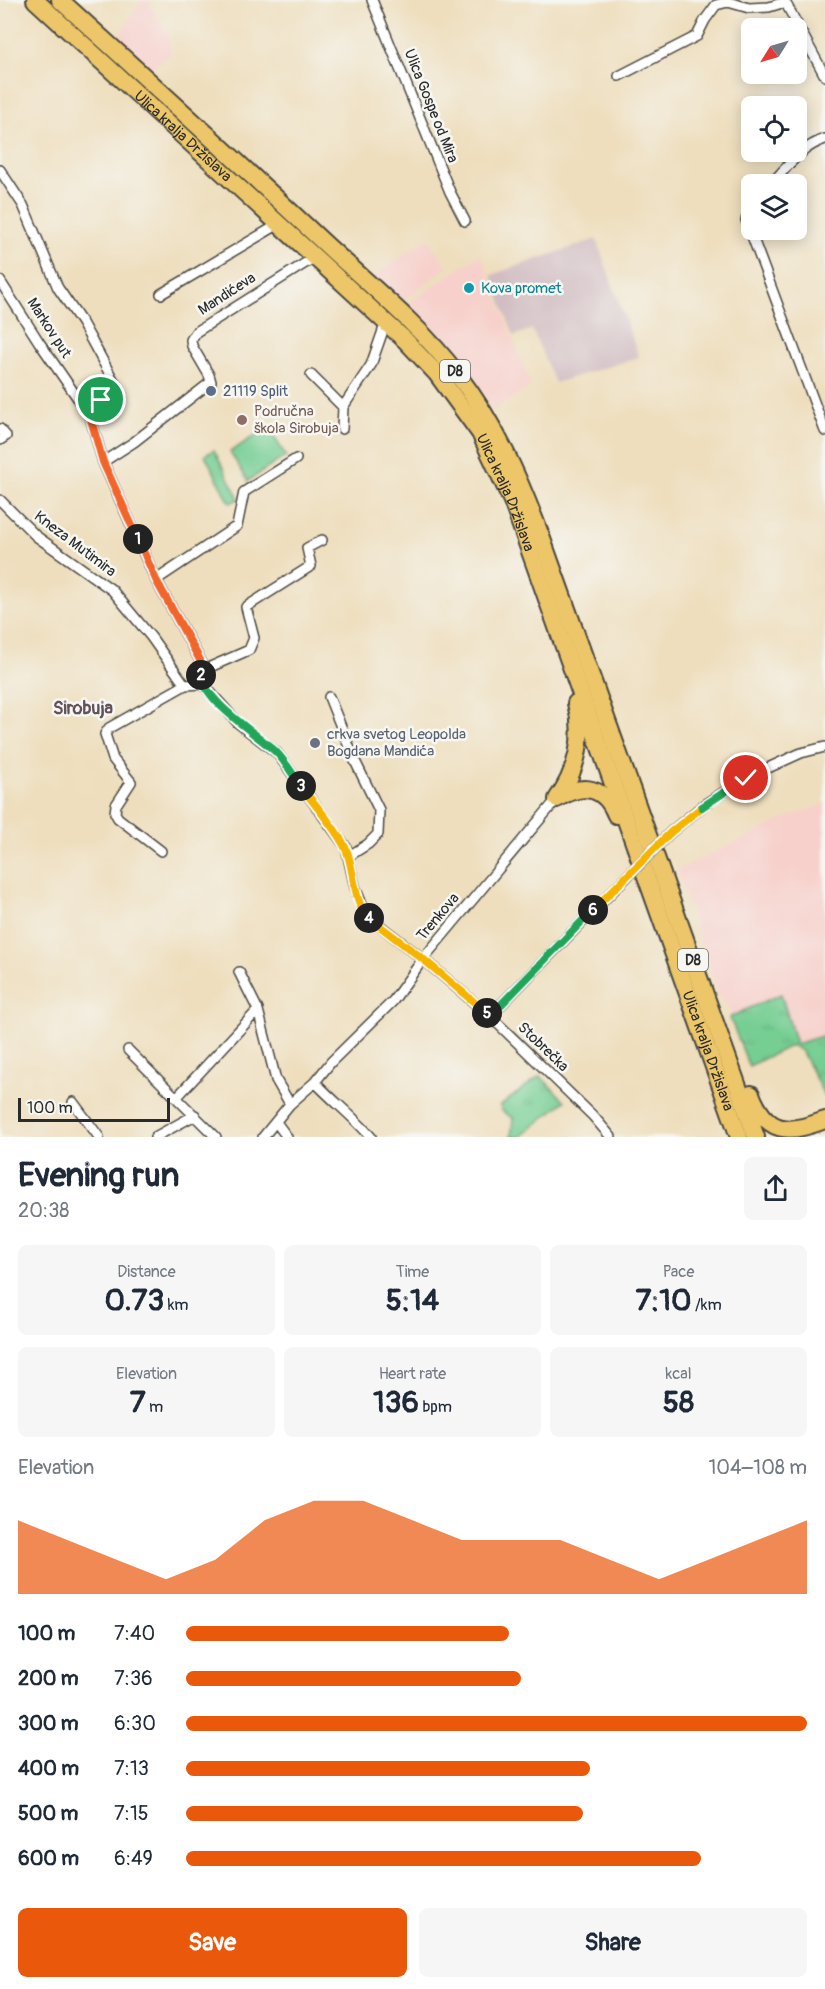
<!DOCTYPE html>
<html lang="en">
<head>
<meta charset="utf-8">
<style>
  :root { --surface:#fff; --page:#f6f6f7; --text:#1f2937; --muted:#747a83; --accent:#ea580c }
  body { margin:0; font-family:Pangolin,sans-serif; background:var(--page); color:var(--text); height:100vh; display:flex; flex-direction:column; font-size:22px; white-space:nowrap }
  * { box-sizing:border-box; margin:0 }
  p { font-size:20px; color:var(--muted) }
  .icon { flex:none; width:33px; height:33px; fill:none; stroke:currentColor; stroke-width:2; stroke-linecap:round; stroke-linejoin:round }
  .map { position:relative; height:1137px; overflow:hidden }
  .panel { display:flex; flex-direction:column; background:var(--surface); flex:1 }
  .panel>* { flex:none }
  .needle { width:39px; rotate:233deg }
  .fabs { position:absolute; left:741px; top:18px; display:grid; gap:12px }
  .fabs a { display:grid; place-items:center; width:66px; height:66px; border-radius:9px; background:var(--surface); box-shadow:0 3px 15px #0003; font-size:30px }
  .scale { position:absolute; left:18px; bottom:15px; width:152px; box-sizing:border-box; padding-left:6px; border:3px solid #2b2b2b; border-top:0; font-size:16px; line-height:21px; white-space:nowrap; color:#2b2b2b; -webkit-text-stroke:4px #f6f6f2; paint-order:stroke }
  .pin { position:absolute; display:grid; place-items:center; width:51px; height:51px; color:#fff; margin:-26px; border:3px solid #fff; border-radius:50%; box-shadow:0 2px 6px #0007 }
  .km { position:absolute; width:30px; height:30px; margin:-15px; border-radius:50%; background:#222; color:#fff; font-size:16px; line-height:30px; text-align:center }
  .round { display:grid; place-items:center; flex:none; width:63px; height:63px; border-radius:9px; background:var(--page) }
  .summary { display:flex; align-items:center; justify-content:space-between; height:102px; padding:0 18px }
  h1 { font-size:33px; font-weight:700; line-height:45px }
  .figures { display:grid; grid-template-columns:repeat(3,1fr); gap:9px; height:102px; padding:6px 18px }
  .figures div { display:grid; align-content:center; border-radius:9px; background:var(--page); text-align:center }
  .figures b { font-size:30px; font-weight:700 }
  .figures small { font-size:16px; font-weight:400 }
  .figures p { font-size:16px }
  .chart { height:168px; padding:12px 18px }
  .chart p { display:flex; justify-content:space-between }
  .chart svg { width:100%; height:108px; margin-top:6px; fill:var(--accent); opacity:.7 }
  .button { display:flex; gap:12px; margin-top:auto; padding:12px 18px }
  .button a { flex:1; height:69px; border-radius:9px; background:var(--accent); color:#fff; font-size:24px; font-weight:700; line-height:69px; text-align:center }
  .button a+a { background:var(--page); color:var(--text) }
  ul { padding:0 18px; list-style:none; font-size:20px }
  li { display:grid; grid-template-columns:96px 72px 1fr; align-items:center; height:45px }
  li i { height:15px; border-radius:8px; background:var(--accent) }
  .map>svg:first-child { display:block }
</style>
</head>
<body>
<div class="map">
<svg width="825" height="1137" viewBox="0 0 825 1137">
  <defs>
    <pattern id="grass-tufts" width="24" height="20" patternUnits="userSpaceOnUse" patternTransform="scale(1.5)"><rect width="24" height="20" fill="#76ce93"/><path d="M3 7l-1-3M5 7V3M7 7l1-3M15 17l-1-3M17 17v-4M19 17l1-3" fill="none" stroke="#66b17f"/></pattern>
  </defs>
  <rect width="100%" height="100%" fill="#f6f6f2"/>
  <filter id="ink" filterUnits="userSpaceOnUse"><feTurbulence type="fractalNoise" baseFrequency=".0167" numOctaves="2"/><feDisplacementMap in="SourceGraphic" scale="12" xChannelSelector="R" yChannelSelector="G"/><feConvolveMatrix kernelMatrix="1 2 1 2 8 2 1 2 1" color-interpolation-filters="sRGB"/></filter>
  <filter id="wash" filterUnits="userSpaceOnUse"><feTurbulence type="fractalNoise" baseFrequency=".008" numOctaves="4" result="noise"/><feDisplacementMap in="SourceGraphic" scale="24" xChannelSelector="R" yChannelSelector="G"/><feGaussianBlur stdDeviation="1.35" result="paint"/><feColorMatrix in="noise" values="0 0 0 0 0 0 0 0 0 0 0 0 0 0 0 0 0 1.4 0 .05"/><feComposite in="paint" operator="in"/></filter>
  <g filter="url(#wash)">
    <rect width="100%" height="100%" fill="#eedebd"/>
    <path fill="#f7d0cb" d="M142,0H150L151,7L168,34L171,54L149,69L117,39Z
      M428,238L447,267L399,303L372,278Z
      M481,254L531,386L494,410L460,359L408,303Z
      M825,804V1037L797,1045L790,1031L781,995L733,1015L719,994L677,871L783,819Z"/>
    <path fill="#d2bec2" d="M596,239L639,357L555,383L532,329L514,336L491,275Z"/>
    <path fill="url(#grass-tufts)" stroke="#507c5f" stroke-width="1.5" d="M781,994L796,1044L825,1035V1097L802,1052L792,1045L749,1066L730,1018L732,1016Z
      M540,1076L565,1101L520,1137H511L513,1118L502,1111L500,1106Z"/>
    <path fill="#76ce93" stroke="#507c5f" stroke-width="1.5" d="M268,427L286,456L248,481L230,452Z
      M214,450L239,499L230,503L205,455Z"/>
  </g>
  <g filter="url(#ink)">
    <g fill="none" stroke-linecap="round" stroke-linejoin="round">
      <g stroke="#484641" stroke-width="12">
        <path id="street" d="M372,0L450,192L465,221
          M784,0L825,76
          M619,76L697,36L705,20L716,5L728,2L749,8L769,7L785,2
          M0,170L23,205L58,288L82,323L117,387L101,401L90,416
          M771,184C788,166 801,147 825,139
          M752,207L746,220L825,431
          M0,281L39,342L90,416L103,462L156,580L200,660L203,684L238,723L277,753L346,847L355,887L366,915L423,959L490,1016L593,1116L611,1137
          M161,294L279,224
          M311,375L343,407L342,429
          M343,407L371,365L386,322
          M0,429L6,436L0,440
          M103,462L134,442L211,382L209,375L192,346L191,340L196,332L315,257
          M0,500L36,536L112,590L151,637L185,685L203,684
          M156,580L237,526L244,492L296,459
          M201,671L249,650L254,638L246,607L311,566L307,548L322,540
          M329,697L354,759L379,810L378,834L368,844L349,856
          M746,778L801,753L825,747
          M161,851L118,818L115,813L116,805L131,782L113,759L105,734L109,728L185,685
          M239,972L258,1010L276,1080L290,1104
          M490,1016L584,920
          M128,1050L216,1137
          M315,1082C333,1101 354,1117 371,1137
          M177,1097L258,1010
          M73,1102L99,1137
          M276,1122L287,1137
          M155,1137L195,1115
          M263,1137L290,1104L315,1082L331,1062L393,1001L423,959L557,799"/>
      </g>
      <g stroke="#484641" stroke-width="20">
        <g id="highway">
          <path id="s1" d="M35,0L405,340L437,374L480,433L512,501L739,1137"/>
          <path d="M60,0C147,79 235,159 321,240C367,283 419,324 457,374C496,424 520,480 542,539L756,1137"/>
          <path d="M560,797C584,783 605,787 616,815"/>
          <path d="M557,799C577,771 585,737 576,703"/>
          <path d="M751,1094C767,1135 788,1134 825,1120"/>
        </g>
      </g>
      <use href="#street" stroke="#fff" stroke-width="9"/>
      <use href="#highway" stroke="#ecc669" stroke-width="16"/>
      <g stroke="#484641" stroke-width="12" stroke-linecap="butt">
        <path id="street-bridge" d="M584,920L671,832L705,804L746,778"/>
      </g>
      <use href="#street-bridge" stroke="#fff" stroke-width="9"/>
    </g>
  </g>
  <g fill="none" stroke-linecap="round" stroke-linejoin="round" filter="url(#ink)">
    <g stroke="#fff" stroke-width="12">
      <path id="split-1" d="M101,400L90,416L103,462L138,539"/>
    </g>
    <g stroke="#fff" stroke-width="12">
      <path id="split-2" d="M138,539L156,580L200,660L201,675"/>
    </g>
    <g stroke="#fff" stroke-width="12">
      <path id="split-3" d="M201,675C206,703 256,733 276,752C285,761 293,775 301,786"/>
    </g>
    <g stroke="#fff" stroke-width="12">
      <path id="split-4" d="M301,786C313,803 341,834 347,852C354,869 354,906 369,918"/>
    </g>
    <g stroke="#fff" stroke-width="12">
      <path id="split-5" d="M369,918L423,959L487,1013"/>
    </g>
    <g stroke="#fff" stroke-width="12">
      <path id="split-6" d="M487,1013L490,1016L593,910"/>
    </g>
    <g stroke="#fff" stroke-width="12">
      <path id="split-7" d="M593,910L671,832L702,807"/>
    </g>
    <g stroke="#fff" stroke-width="12">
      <path id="split-8" d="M702,807L746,778"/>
    </g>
    <use href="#split-1" stroke="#f0652b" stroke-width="8"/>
    <use href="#split-2" stroke="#f0652b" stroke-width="8"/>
    <use href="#split-3" stroke="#22a559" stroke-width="8"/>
    <use href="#split-4" stroke="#f5b400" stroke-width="8"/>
    <use href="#split-5" stroke="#f5b400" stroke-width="8"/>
    <use href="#split-6" stroke="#22a559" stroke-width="8"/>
    <use href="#split-7" stroke="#f5b400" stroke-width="8"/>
    <use href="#split-8" stroke="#22a559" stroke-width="8"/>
  </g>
  <circle fill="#0f9aa8" stroke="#f6f6f2" stroke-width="2" cx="469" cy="288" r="6"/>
  <circle fill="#5c6f8a" stroke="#f6f6f2" stroke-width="2" cx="211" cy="391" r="6"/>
  <circle fill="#8d6e63" stroke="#f6f6f2" stroke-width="2" cx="242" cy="420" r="6"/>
  <circle fill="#6b7280" stroke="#f6f6f2" stroke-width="2" cx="315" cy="743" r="6"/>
  <g text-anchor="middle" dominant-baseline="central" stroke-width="5" stroke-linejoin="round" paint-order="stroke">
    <g fill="#f6f6f2" stroke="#686867" stroke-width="1.5">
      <rect x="440" y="360" width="30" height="22" rx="4.5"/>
      <rect x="678" y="949" width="30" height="22" rx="4.5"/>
    </g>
    <g font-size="14" font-weight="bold" fill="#2b2b2b">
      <text x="455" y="371">D8</text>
      <text x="693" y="960">D8</text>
    </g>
    <g font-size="15" fill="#2b2b2b" stroke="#f6f6f2">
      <text transform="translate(431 106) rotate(68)">Ulica Gospe od Mira</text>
      <text stroke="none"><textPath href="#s1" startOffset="201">Ulica kralja Držislava</textPath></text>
      <text transform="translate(227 294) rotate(-33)">Mandićeva</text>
      <text transform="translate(49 328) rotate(57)">Markov put</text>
      <text stroke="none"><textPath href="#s1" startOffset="687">Ulica kralja Držislava</textPath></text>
      <text transform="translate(75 544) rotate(37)">Kneza Mutimira</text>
      <text transform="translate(438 917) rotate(-50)">Trenkova</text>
      <text transform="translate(543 1047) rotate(44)">Stobrečka</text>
      <text stroke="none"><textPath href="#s1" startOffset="1281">Ulica kralja Držislava</textPath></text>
    </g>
    <g font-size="15" fill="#0d838f" stroke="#f6f6f2" text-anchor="start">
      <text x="481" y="288">Kova promet</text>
    </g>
    <g font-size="15" fill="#4e5e75" stroke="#f6f6f2" text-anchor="start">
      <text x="223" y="391">21119 Split</text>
    </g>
    <g font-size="15" fill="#785e54" stroke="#f6f6f2" text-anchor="start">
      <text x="254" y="411">Područna<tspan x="254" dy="17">škola Sirobuja</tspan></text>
    </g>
    <g font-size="15" fill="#5b616d" stroke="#f6f6f2" text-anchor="start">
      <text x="327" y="734">crkva svetog Leopolda<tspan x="327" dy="17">Bogdana Mandića</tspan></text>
    </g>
    <g font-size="18" font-weight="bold" fill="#62525a" stroke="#f6f6f2">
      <text x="83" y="708">Sirobuja</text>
    </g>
  </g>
</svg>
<div class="fabs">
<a><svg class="needle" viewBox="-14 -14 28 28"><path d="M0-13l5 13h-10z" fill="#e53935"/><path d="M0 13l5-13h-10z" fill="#747a83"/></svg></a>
<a><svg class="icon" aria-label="locate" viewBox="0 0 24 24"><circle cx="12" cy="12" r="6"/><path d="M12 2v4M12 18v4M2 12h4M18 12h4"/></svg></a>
<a><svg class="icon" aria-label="layers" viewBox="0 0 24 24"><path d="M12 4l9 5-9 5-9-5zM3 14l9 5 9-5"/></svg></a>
</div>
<div class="scale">100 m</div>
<div class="pin" style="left:101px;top:400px;background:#1e9e55"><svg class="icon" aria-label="arrive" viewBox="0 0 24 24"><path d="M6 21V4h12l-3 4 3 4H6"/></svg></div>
<div class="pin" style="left:746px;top:778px;background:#d93025"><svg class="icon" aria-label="check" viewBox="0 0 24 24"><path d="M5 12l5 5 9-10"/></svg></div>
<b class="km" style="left:138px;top:539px">1</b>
<b class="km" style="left:201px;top:675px">2</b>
<b class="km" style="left:301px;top:786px">3</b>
<b class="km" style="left:369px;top:918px">4</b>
<b class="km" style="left:487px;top:1013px">5</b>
<b class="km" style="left:593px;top:910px">6</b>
</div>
<section class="panel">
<div class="summary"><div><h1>Evening run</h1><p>20:38</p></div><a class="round"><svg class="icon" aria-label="share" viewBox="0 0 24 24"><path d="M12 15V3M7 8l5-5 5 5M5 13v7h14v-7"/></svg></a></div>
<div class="figures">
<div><p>Distance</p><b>0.73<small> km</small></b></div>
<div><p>Time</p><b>5:14</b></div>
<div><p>Pace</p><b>7:10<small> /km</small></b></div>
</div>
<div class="figures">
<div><p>Elevation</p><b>7<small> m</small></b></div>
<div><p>Heart rate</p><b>136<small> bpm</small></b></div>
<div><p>kcal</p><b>58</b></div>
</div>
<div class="chart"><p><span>Elevation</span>104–108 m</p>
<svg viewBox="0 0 160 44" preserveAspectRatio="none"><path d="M0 44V14L10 22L20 30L30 38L40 30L50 14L60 6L70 6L80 14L90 22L100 22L110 22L120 30L130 38L140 30L150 22L160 14V44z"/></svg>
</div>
<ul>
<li><b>100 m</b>7:40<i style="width:52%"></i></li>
<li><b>200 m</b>7:36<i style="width:54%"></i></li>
<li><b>300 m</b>6:30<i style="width:100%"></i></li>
<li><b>400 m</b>7:13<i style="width:65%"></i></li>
<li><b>500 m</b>7:15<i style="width:64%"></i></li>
<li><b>600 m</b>6:49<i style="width:83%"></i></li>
</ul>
<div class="button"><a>Save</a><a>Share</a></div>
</section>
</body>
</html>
